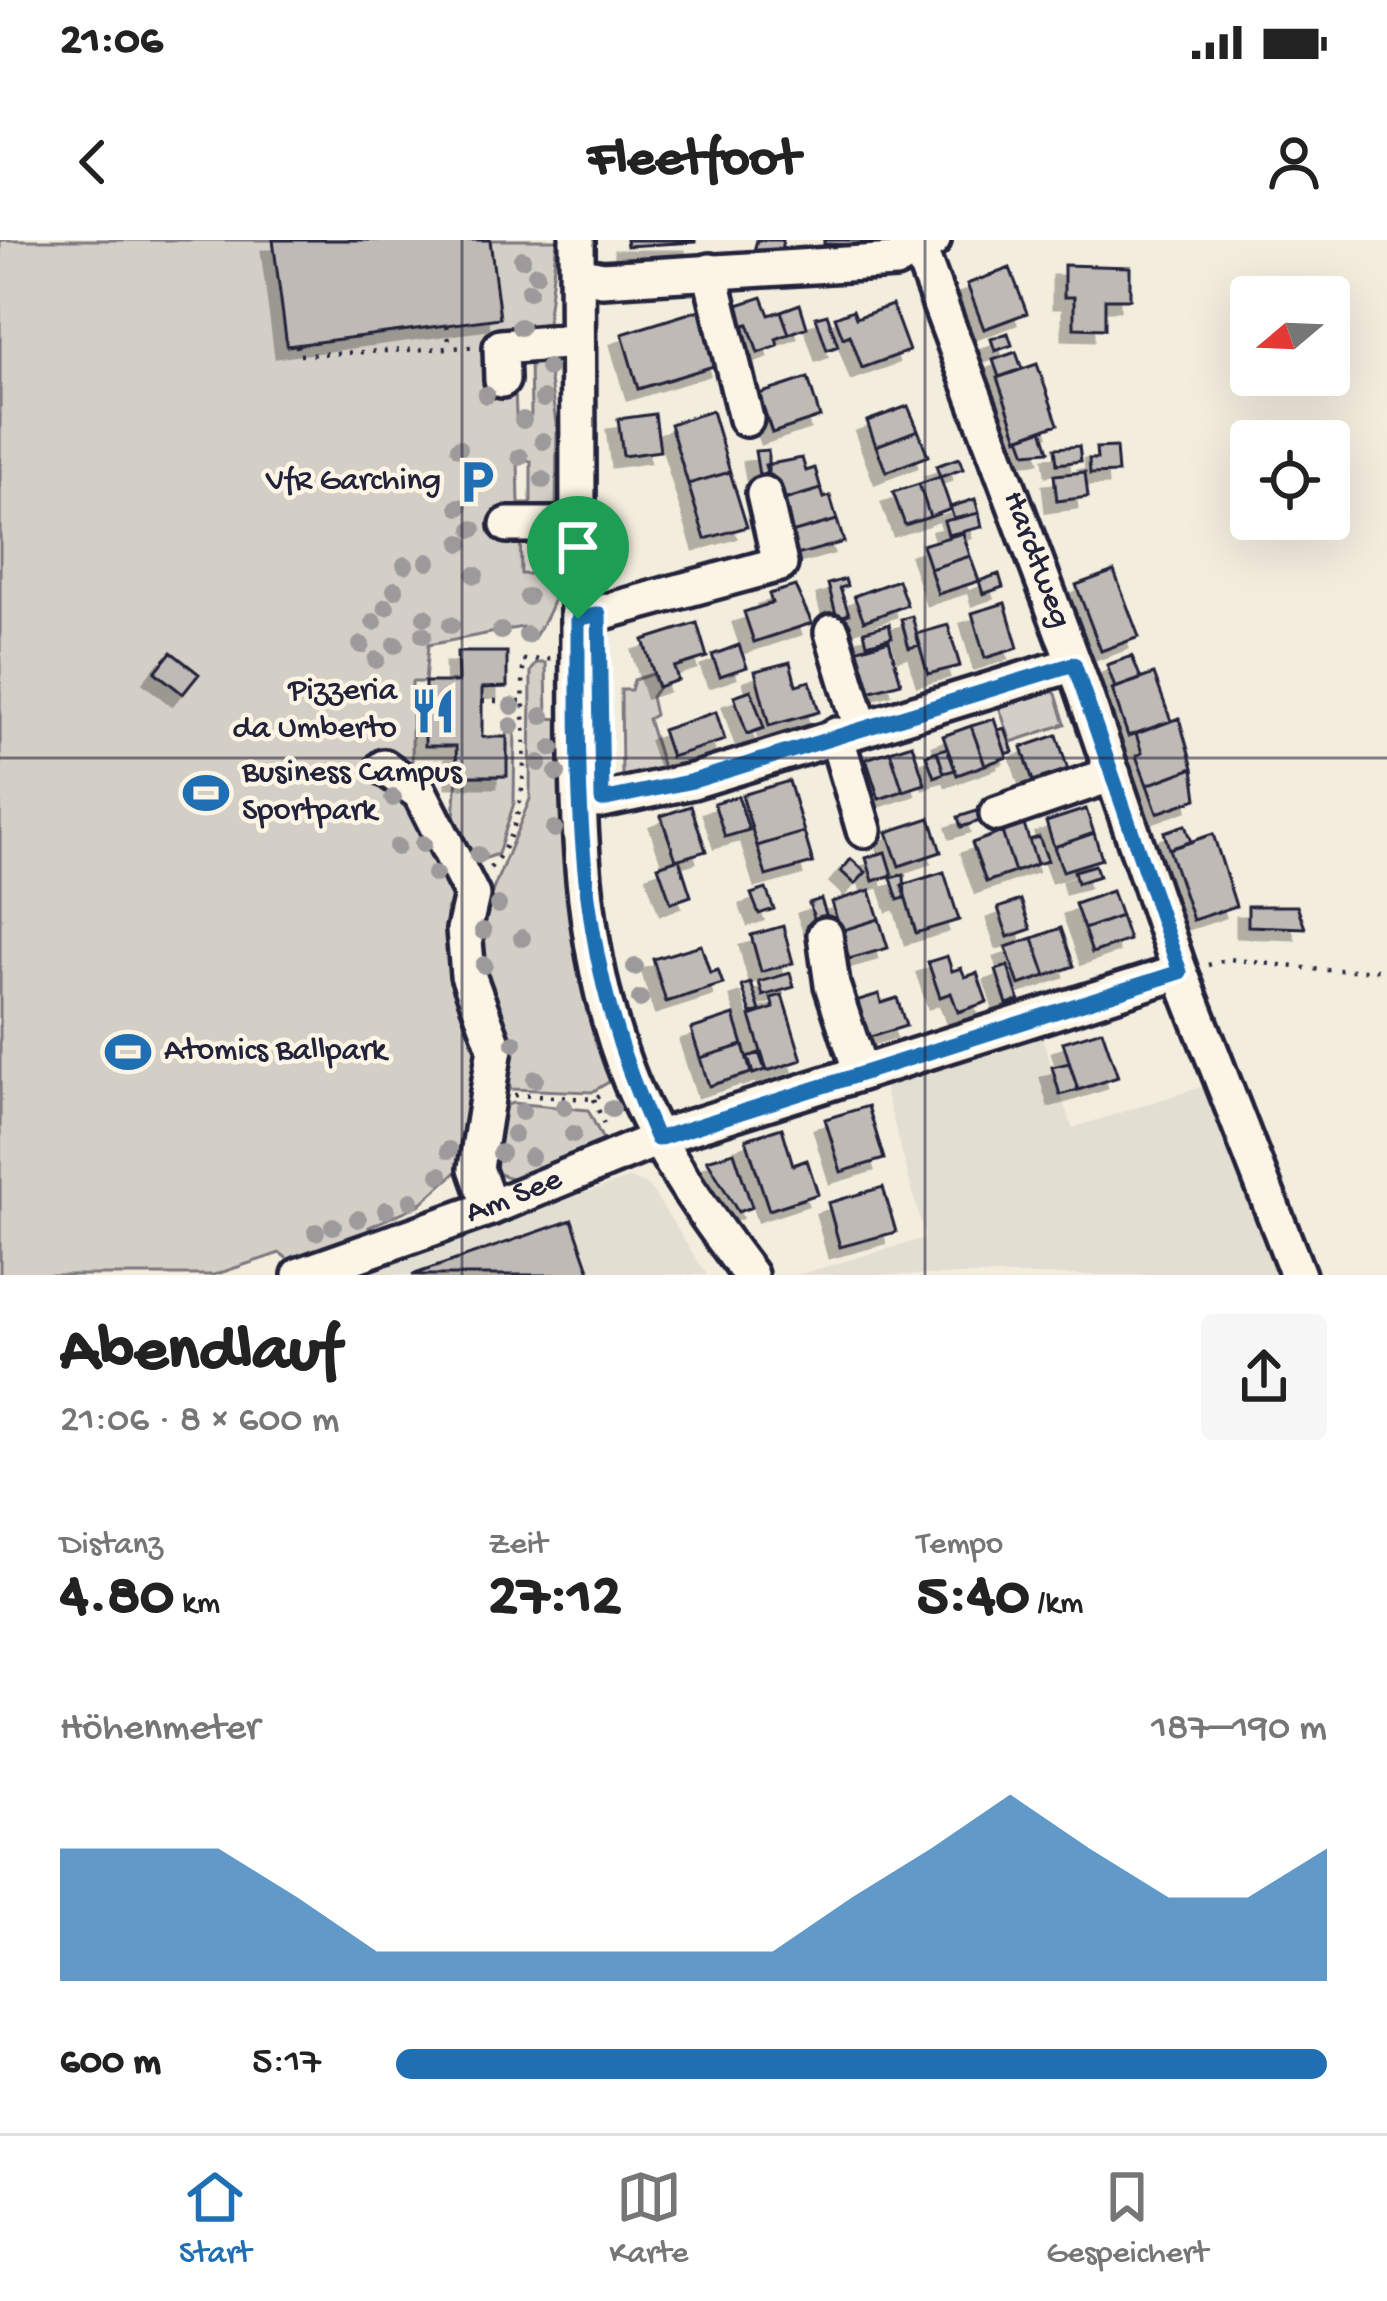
<!DOCTYPE html>
<html lang="de">
<head>
<meta charset="utf-8">
<style>
  :root { --surface:#fff; --page:#f6f6f6; --text:#222; --muted:#767676; --line:#e0e0e0; --accent:#1f6fb2 }
  body { margin:0; font-family:"Gochi Hand",sans-serif; background:var(--page); color:var(--text); height:100vh; display:flex; flex-direction:column; font-size:45px; white-space:nowrap }
  * { box-sizing:border-box; margin:0 }
  p { font-size:39px; color:var(--muted) }
  .icon { flex:none; width:66px; height:66px; fill:none; stroke:currentColor; stroke-width:2; stroke-linecap:round; stroke-linejoin:round }
  .map { position:relative; height:1035px; overflow:hidden }
  .panel { display:flex; flex-direction:column; background:var(--surface); flex:1 }
  .panel>* { flex:none }
  .needle { width:78px; rotate:251deg }
  .controls { position:absolute; left:1230px; top:36px; display:grid; gap:24px }
  .controls a { display:grid; place-items:center; width:120px; height:120px; border-radius:12px; background:var(--surface); box-shadow:0 12px 48px #0002; font-size:60px }
  .pin { position:absolute; display:grid; place-items:center; width:102px; height:102px; color:#fff; margin:-123px -51px; border-radius:50% 50% 50% 0; rotate:-45deg; box-shadow:0 0 12px #0007 }
  .pin .icon { rotate:45deg }
  .round { display:grid; place-items:center; flex:none; width:126px; height:126px; border-radius:12px; background:var(--page) }
  .headline { display:flex; align-items:center; justify-content:space-between; height:204px; padding:0 60px }
  h1 { font-size:66px; font-weight:700; line-height:90px }
  .metrics { display:grid; grid-template-columns:repeat(3,1fr); gap:18px; height:204px; padding:12px 60px }
  .metrics div { display:grid; align-content:center }
  .metrics b { font-size:60px; font-weight:700 }
  .metrics small { font-size:33px; font-weight:400 }
  .metrics p { font-size:33px }
  .chart { height:336px; padding:24px 60px }
  .chart p { display:flex; justify-content:space-between }
  .chart svg { width:100%; height:216px; margin-top:12px; fill:var(--accent); opacity:.7 }
  ul { padding:0 60px; list-style:none; font-size:39px }
  li { display:grid; grid-template-columns:192px 144px 1fr; align-items:center; height:90px }
  li i { height:30px; border-radius:15px; background:var(--accent) }
  .status { display:flex; justify-content:space-between; align-items:center; height:84px; padding:0 60px; background:var(--surface); direction:ltr }
  .status svg { height:33px; fill:currentColor }
  header { display:flex; justify-content:space-between; align-items:center; height:156px; padding:0 60px; background:var(--surface); font-size:54px; font-weight:700 }
  .menu { display:flex; justify-content:space-around; align-items:center; height:168px; border-top:3px solid var(--line); background:var(--surface); font-size:33px; color:var(--muted) }
  .menu a { display:grid; justify-items:center; gap:6px }
  .menu .selected { color:var(--accent) }
  .map>svg:first-child { display:block }
</style>
</head>
<body>
<div class="status"><b>21:06</b><svg viewBox="0 0 49 12"><path d="M0 12V9h3v3zM5 12V6h3v6zM10 12V3h3v9zM15 12V0h3v12zM26 1h20v11H26zM47 4h2v5h-2z"/></svg></div>
<header><svg class="icon" aria-label="back" viewBox="0 0 24 24"><path d="M15 5l-7 7 7 7"/></svg>Fleetfoot<svg class="icon" aria-label="person" viewBox="0 0 24 24"><circle cx="12" cy="8" r="4"/><path d="M4 21q1-7 8-7t8 7"/></svg></header>
<div class="map">
<svg width="1387" height="1035" viewBox="0 0 1387 1035">
  <defs>
    <filter id="shadow"><feDropShadow dx="-11" dy="11" stdDeviation="0" flood-color="#0004"/></filter>
  </defs>
  <rect width="100%" height="100%" fill="#f3edde"/>
  <filter id="ink" filterUnits="userSpaceOnUse"><feTurbulence type="fractalNoise" baseFrequency=".00833" numOctaves="2"/><feDisplacementMap in="SourceGraphic" scale="24" xChannelSelector="R" yChannelSelector="G"/><feConvolveMatrix kernelMatrix="1 2 1 2 8 2 1 2 1" color-interpolation-filters="sRGB"/></filter>
  <g filter="url(#ink)">
    <path fill="#e3ded2" d="M1037,782L1072,888L1229,838L1312,1035H797L925,998L880,832Z
      M630,938L649,946L707,1035H337Z"/>
    <path fill="#d4cfc6" stroke="#7b7880" stroke-width="3" fill-rule="evenodd" d="M0,0H557L547,83L513,87L516,175H531L530,120H547L557,190L556,270L520,274L521,334H534L532,299H550C571,333 551,372 532,401L524,398L522,387L428,405L425,442H412V567L451,632L457,664L447,668V704H452L485,809L462,927L419,965L369,987L372,999L296,1025L280,1013L214,1035H0ZM518,221H531V264H519Z
      M537,423H546L547,478L559,479C562,602 569,723 612,840L592,852L510,849L509,809L481,739L477,689L530,559L531,431Z
      M652,434L658,447L651,457L655,475L648,479L665,534L627,540L622,536L621,450H631L634,440Z
      M1045,445L1056,454L1065,484L1011,502L997,461Z
      M507,486H515L514,563L498,614L481,620L464,615L453,593L457,536H506Z
      M512,863L588,870L605,904C578,915 520,953 496,931L504,867Z"/>
    <path fill="#bfbab6" stroke="#22223b" stroke-width="3" filter="url(#shadow)" d="M273,0H490L500,78L287,106Z
      M626,0H695V2L627,6Z
      M757,0H783L779,18H752Z
      M824,0H876V6L824,4Z
      M1064,25L1130,27V59H1105V89L1074,88V57H1064Z
      M1010,28L1027,73L984,89L967,44Z
      M762,57L769,75L781,71L789,94L776,99L778,106L758,113L748,84L736,88L729,68Z
      M800,64L807,87L789,94L781,71Z
      M892,65L909,111L862,128L850,95L843,98L835,77L853,70L856,78Z
      M703,69L720,124L638,149L622,94Z
      M827,74L838,106L827,110L816,77Z
      M1008,93L1012,105L995,111L991,99Z
      M1016,112L1022,129L999,137L993,120Z
      M1037,124L1058,184L1018,198L997,138Z
      M808,138L820,177L772,193L759,154Z
      M908,166L918,190L876,206L867,181Z
      M712,171L730,232L688,244L670,184Z
      M655,174L660,211L623,216L618,179Z
      M1042,189L1049,211L1026,213L1020,197Z
      M918,190L928,216L886,232L876,206Z
      M1079,206L1081,221L1057,224L1055,208Z
      M1116,207L1118,233L1090,234L1089,219H1097L1096,208Z
      M768,210V233L759,235L755,211Z
      M802,218L806,231L815,228L821,249L776,262L765,225Z
      M959,218L963,229L940,237L936,226Z
      M730,232L747,287L705,299L688,244Z
      M1085,232L1088,257L1057,261L1054,235Z
      M940,237L951,269L930,277L919,244Z
      M919,244L930,277L905,285L893,252Z
      M821,249L824,258L830,256L837,280L791,293L781,261Z
      M975,259L979,273L954,279L950,267Z
      M979,273L982,287L948,295L944,281Z
      M837,280L844,302L797,315L791,293Z
      M963,293L970,316L930,329L922,305Z
      M970,316L979,341L938,354L930,329Z
      M1114,331L1139,397L1101,411L1076,345Z
      M999,334L1003,347L983,354L979,341Z
      M845,339L847,346L840,348L849,374L837,378L828,344Z
      M898,340L907,365L864,381L854,356Z
      M795,346L812,383L754,402L744,372L772,363L769,354Z
      M1005,363L1018,408L985,418L972,373Z
      M912,376L920,405L909,408L901,379Z
      M697,383L707,417L674,427L678,440L658,447L643,400Z
      M889,384L892,397L867,404L864,391Z
      M948,385L960,426L928,434L916,394Z
      M889,400L901,443L865,453L852,411Z
      M739,405L747,427L720,436L712,415Z
      M171,412L199,434L183,454L155,432Z
      M457,412H507V447L482,448V497H507V536H457L456,506H425V442H458Z
      M1132,416L1141,439L1115,448L1107,425Z
      M790,422L796,445L810,441L819,472L769,486L755,431Z
      M1154,434L1171,481L1128,496L1112,449Z
      M751,450L764,488L747,494L734,456Z
      M716,472L725,500L671,517L662,490Z
      M1179,478L1193,528L1147,545L1136,516L1142,513L1136,494Z
      M994,479L1007,517L985,525L971,486Z
      M971,486L985,525L957,535L943,496Z
      M1005,488L1013,512L1006,514L998,490Z
      M1057,495L1068,530L1033,541L1022,507Z
      M912,504L925,544L903,551L890,511Z
      M947,508L955,530L944,533L937,511Z
      M890,511L903,551L879,559L866,519Z
      M937,511L944,533L934,537L926,515Z
      M867,523L877,553L865,557L855,527Z
      M1193,528L1197,559L1157,573L1147,545Z
      M789,541L804,592L757,606L742,555Z
      M738,556L749,590L725,597L714,563Z
      M691,566L706,611L676,620L661,576Z
      M1086,569L1094,593L1054,607L1046,582Z
      M977,571L980,581L961,587L958,577Z
      M930,578L941,612L899,626L887,592Z
      M1024,585L1037,624L1015,632L1002,592Z
      M1185,585L1191,602L1169,609L1164,592Z
      M804,592L813,623L766,636L757,606Z
      M1002,592L1015,632L986,642L972,603Z
      M1094,593L1102,619L1063,631L1054,607Z
      M1213,594L1236,666L1193,680L1169,609Z
      M1039,597L1048,621L1037,624L1029,600Z
      M885,612L892,635L873,641L866,618Z
      M679,619L691,656L671,663L658,626Z
      M851,619L866,632L855,644L841,631Z
      M1095,625L1099,636L1077,643L1074,631Z
      M944,632L959,680L916,693L902,645Z
      M904,634L905,658L898,660L891,638Z
      M766,649L774,669L759,674L751,654Z
      M870,650L879,679L840,691L832,662Z
      M1112,651L1121,676L1084,689L1075,664Z
      M821,659L828,680L816,684L809,663Z
      M1021,660L1031,689L1008,697L998,668Z
      M1248,666H1297L1305,688L1248,686Z
      M1121,676L1129,700L1092,713L1084,689Z
      M879,679L888,708L849,719L840,691Z
      M783,686L793,723L761,732L751,695Z
      M1061,688L1074,726L1046,736L1033,698Z
      M1033,698L1046,736L1019,745L1006,707Z
      M701,705L710,733L718,730L723,744L666,762L653,719Z
      M947,716L952,731L961,728L965,737L977,733L987,762L958,772L951,753L940,757L928,722Z
      M1008,726L1019,760L1007,764L996,730Z
      M790,733L794,747L763,756L759,742Z
      M751,743L760,771L751,774L742,746Z
      M879,754L881,763L897,758L906,786L861,800L849,763Z
      M782,755L802,820L767,831L750,776L774,768L771,758Z
      M734,775L743,805L700,818L691,789Z
      M1102,790L1118,837L1078,850L1063,802Z
      M743,805L751,833L709,846L700,818Z
      M759,813L765,830L753,834L748,817Z
      M1069,823L1078,850L1060,855L1052,827Z
      M868,866L884,919L841,932L825,879Z
      M782,888L793,925L807,920L818,954L769,970L746,899Z
      M734,912L752,967L738,972L707,920Z
      M883,947L896,992L840,1007L828,963Z
      M572,980L591,1035H412Z"/>
    <g fill="none" stroke-linecap="round" stroke-linejoin="round">
      <g stroke="#22223b" stroke-width="42">
        <g id="minor">
          <path d="M577,0C578,128 578,255 578,383C578,537 571,697 631,842C660,913 704,974 750,1035"/>
          <path id="s1" d="M919,8L1082,445L1180,732L1298,1035"/>
          <path d="M710,31L746,179"/>
          <path d="M578,34L602,39L895,21L933,0"/>
          <path d="M502,140L501,107L577,101"/>
          <path d="M508,285H577"/>
          <path d="M578,379L780,324L764,254"/>
          <path d="M832,392L861,488"/>
          <path d="M836,495L864,590"/>
          <path d="M384,527L420,553L472,655L464,690L468,735L495,808L476,928L490,968"/>
          <path d="M580,559L602,560L693,541L1074,424"/>
          <path d="M997,574L1113,534"/>
          <path d="M825,695L832,745L861,833"/>
          <path id="s2" d="M300,1035L490,968L675,892L1180,732"/>
        </g>
      </g>
      <path stroke="#22223b" stroke-width="4.5" stroke-dasharray="3 9" stroke-linecap="butt" d="M447,85L450,108
        M297,105L298,115L471,107
        M482,461H522
        M490,628C537,577 522,485 523,420L552,419
        M1208,725L1229,719L1321,730H1387
        M514,855L594,859L603,853
        M594,859L607,892"/>
      <use href="#minor" stroke="#fcf5e5" stroke-width="33"/>
    </g>
    <g fill="#9d9a9b">
      <circle cx="522" cy="19" r="9"/>
      <circle cx="536" cy="34" r="9"/>
      <circle cx="529" cy="51" r="9"/>
      <circle cx="520" cy="87" r="9"/>
      <circle cx="548" cy="128" r="9"/>
      <circle cx="486" cy="155" r="9"/>
      <circle cx="543" cy="159" r="9"/>
      <circle cx="523" cy="180" r="9"/>
      <circle cx="543" cy="201" r="9"/>
      <circle cx="459" cy="208" r="9"/>
      <circle cx="520" cy="217" r="9"/>
      <circle cx="543" cy="240" r="9"/>
      <circle cx="472" cy="242" r="9"/>
      <circle cx="459" cy="267" r="9"/>
      <circle cx="473" cy="289" r="9"/>
      <circle cx="461" cy="303" r="9"/>
      <circle cx="548" cy="310" r="9"/>
      <circle cx="428" cy="322" r="9"/>
      <circle cx="405" cy="325" r="9"/>
      <circle cx="546" cy="334" r="9"/>
      <circle cx="475" cy="335" r="9"/>
      <circle cx="395" cy="350" r="9"/>
      <circle cx="528" cy="357" r="9"/>
      <circle cx="386" cy="367" r="9"/>
      <circle cx="425" cy="377" r="9"/>
      <circle cx="374" cy="382" r="9"/>
      <circle cx="451" cy="385" r="9"/>
      <circle cx="501" cy="391" r="9"/>
      <circle cx="423" cy="395" r="9"/>
      <circle cx="527" cy="395" r="9"/>
      <circle cx="361" cy="405" r="9"/>
      <circle cx="395" cy="405" r="9"/>
      <circle cx="376" cy="420" r="9"/>
      <circle cx="512" cy="466" r="9"/>
      <circle cx="542" cy="476" r="9"/>
      <circle cx="511" cy="486" r="9"/>
      <circle cx="552" cy="508" r="9"/>
      <circle cx="539" cy="523" r="9"/>
      <circle cx="557" cy="533" r="9"/>
      <circle cx="393" cy="558" r="9"/>
      <circle cx="554" cy="589" r="9"/>
      <circle cx="423" cy="604" r="9"/>
      <circle cx="397" cy="607" r="9"/>
      <circle cx="478" cy="615" r="9"/>
      <circle cx="435" cy="634" r="9"/>
      <circle cx="498" cy="665" r="9"/>
      <circle cx="483" cy="691" r="9"/>
      <circle cx="522" cy="698" r="9"/>
      <circle cx="484" cy="725" r="9"/>
      <circle cx="635" cy="727" r="9"/>
      <circle cx="640" cy="759" r="9"/>
      <circle cx="514" cy="803" r="9"/>
      <circle cx="535" cy="839" r="9"/>
      <circle cx="564" cy="867" r="9"/>
      <circle cx="612" cy="869" r="9"/>
      <circle cx="522" cy="872" r="9"/>
      <circle cx="514" cy="894" r="9"/>
      <circle cx="573" cy="894" r="9"/>
      <circle cx="449" cy="910" r="9"/>
      <circle cx="501" cy="913" r="9"/>
      <circle cx="531" cy="917" r="9"/>
      <circle cx="440" cy="935" r="9"/>
      <circle cx="411" cy="961" r="9"/>
      <circle cx="386" cy="970" r="9"/>
      <circle cx="358" cy="979" r="9"/>
      <circle cx="333" cy="986" r="9"/>
      <circle cx="316" cy="992" r="9"/>
    </g>
  </g>
  <g fill="none" stroke-linecap="round" stroke-linejoin="round" filter="url(#ink)">
    <g stroke="#fff" stroke-width="24">
      <path id="route" d="M599,374L602,560L693,541L1074,424L1180,732L657,899C574,717 578,573 578,379Z"/>
    </g>
    <use href="#route" stroke="#1f6fb2" stroke-width="15"/>
  </g>
  <path fill="none" stroke="#22223b" stroke-width="3" stroke-opacity="0.55" d="M462,0V1035M925,0V1035M0,518H1387"/>
  <defs>
    <g id="parking-bare" transform="scale(3.6)"><path d="M-3.5-5.5H1a3.5 3.5 0 0 1 0 7H-1V5.5H-3.5ZM-1-3.4V-.6H.8a1.4 1.4 0 0 0 0-2.8Z" fill="#1f6fb2" stroke="#fcf5e5" stroke-width="2.5" paint-order="stroke"/></g>
    <g id="restaurant-bare" transform="scale(3.6)"><path d="M-5-6h1v4h1v-4h1v4h1v-4h1v5L-1.5 .5V6h-2V.5L-5-1ZM5-6V6H3V1.5H1.5Q1.5-4 5-6Z" fill="#1f6fb2" stroke="#fcf5e5" stroke-width="2.5" paint-order="stroke"/></g>
    <g id="stadium-bare" transform="scale(3.6)"><path d="M0-5a6.5 5 0 1 0 0 10a6.5 5 0 1 0 0-10ZM-3.5-1.8h7v3.6h-7Z" fill="#1f6fb2" stroke="#fcf5e5" stroke-width="2.5" paint-order="stroke"/></g>
  </defs>
  <g fill-rule="evenodd">
    <use href="#parking-bare" x="477" y="242"/>
    <use href="#restaurant-bare" x="433" y="471"/>
    <use href="#stadium-bare" x="206" y="553"/>
    <use href="#stadium-bare" x="128" y="812"/>
  </g>
  <g text-anchor="middle" dominant-baseline="central" stroke-width="9" stroke-linejoin="round" paint-order="stroke">
    <g font-size="33" fill="#22223b" stroke="#fcf5e5" text-anchor="end">
      <text x="441" y="242">VfR Garching</text>
      <text x="397" y="452">Pizzeria<tspan x="397" dy="38">da Umberto</tspan></text>
      <text x="242" y="534" text-anchor="start">Business Campus<tspan x="242" dy="38">Sportpark</tspan></text>
      <text x="164" y="812" text-anchor="start">Atomics Ballpark</text>
    </g>
    <g font-size="33" fill="#22223b" stroke="#fcf5e5">
      <text stroke="none"><textPath href="#s1" startOffset="333">Hardtweg</textPath></text>
      <text stroke="none"><textPath href="#s2" startOffset="228">Am See</textPath></text>
    </g>
  </g>
</svg>
<div class="controls">
<a><svg class="needle" viewBox="-14 -14 28 28"><path d="M0-13l5 13h-10z" fill="#e53935"/><path d="M0 13l5-13h-10z" fill="#767676"/></svg></a>
<a><svg class="icon" aria-label="locate" viewBox="0 0 24 24"><circle cx="12" cy="12" r="6"/><path d="M12 2v4M12 18v4M2 12h4M18 12h4"/></svg></a>
</div>
<div class="pin" style="left:578px;top:379px;background:#1e9e55"><svg class="icon" aria-label="arrive" viewBox="0 0 24 24"><path d="M6 21V4h12l-3 4 3 4H6"/></svg></div>
</div>
<section class="panel">
<div class="headline"><div><h1>Abendlauf</h1><p>21:06 · 8 × 600 m</p></div><a class="round"><svg class="icon" aria-label="share" viewBox="0 0 24 24"><path d="M12 15V3M7 8l5-5 5 5M5 13v7h14v-7"/></svg></a></div>
<div class="metrics">
<div><p>Distanz</p><b>4.80<small> km</small></b></div>
<div><p>Zeit</p><b>27:12</b></div>
<div><p>Tempo</p><b>5:40<small> /km</small></b></div>
</div>
<div class="chart"><p><span>Höhenmeter</span>187–190 m</p>
<svg viewBox="0 0 160 44" preserveAspectRatio="none"><path d="M0 44V17L10 17L20 17L30 27L40 38L50 38L60 38L70 38L80 38L90 38L100 27L110 17L120 6L130 17L140 27L150 27L160 17V44z"/></svg>
</div>
<ul>
<li><b>600 m</b>5:17<i style="width:100%"></i></li>
</ul>
</section>
<nav class="menu">
<a class="selected"><svg class="icon" aria-label="home" viewBox="0 0 24 24"><path d="M3 11l9-7 9 7M6 9v11h12V9"/></svg>Start</a>
<a><svg class="icon" aria-label="map" viewBox="0 0 24 24"><path d="M3 6l6-2 6 2 6-2v14l-6 2-6-2-6 2zM9 4v14M15 6v14"/></svg>Karte</a>
<a><svg class="icon" aria-label="saved" viewBox="0 0 24 24"><path d="M7 4h10v16l-5-4-5 4z"/></svg>Gespeichert</a>
</nav>
</body>
</html>
